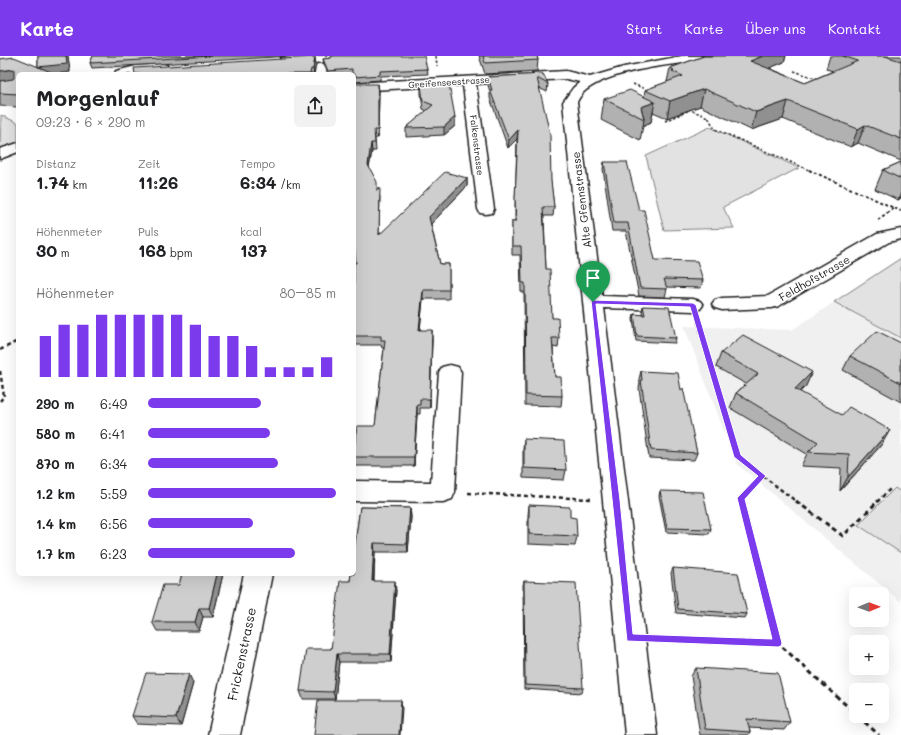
<!DOCTYPE html>
<html lang="de">
<head>
<meta charset="utf-8">
<style>
  :root { --surface:#fff; --page:#f2f2f2; --text:#202124; --muted:#757577; --accent:#7c3aed }
  body { margin:0; font-family:Mali,sans-serif; background:var(--page); color:var(--text); height:100vh; display:flex; flex-direction:column; font-size:15px; white-space:nowrap }
  * { box-sizing:border-box; margin:0 }
  p { font-size:13px; color:var(--muted) }
  .icon { flex:none; width:22px; height:22px; fill:none; stroke:currentColor; stroke-width:2; stroke-linecap:round; stroke-linejoin:round }
  .map { position:relative; flex:1; overflow:hidden }
  .sheet { position:absolute; left:16px; top:16px; width:340px; height:504px; display:flex; flex-direction:column; background:var(--surface); border-radius:6px; box-shadow:0 4px 16px #0002 }
  .sheet>* { flex:none }
  .needle { width:26px; rotate:89deg }
  .tools { position:absolute; left:849px; top:531px; display:grid; gap:8px }
  .tools a { display:grid; place-items:center; width:40px; height:40px; border-radius:6px; background:var(--surface); box-shadow:0 4px 16px #0002; font-size:20px }
  .pin { position:absolute; display:grid; place-items:center; width:34px; height:34px; color:#fff; margin:-41px -17px; border-radius:50% 50% 50% 0; rotate:-45deg; box-shadow:0 0 4px #0007 }
  .pin .icon { rotate:45deg }
  .round { display:grid; place-items:center; flex:none; width:42px; height:42px; border-radius:6px; background:var(--page) }
  .headline { display:flex; align-items:center; justify-content:space-between; height:68px; padding:0 20px }
  h1 { font-size:22px; font-weight:700; line-height:30px }
  .metrics { display:grid; grid-template-columns:repeat(3,1fr); gap:6px; height:68px; padding:4px 20px }
  .metrics div { display:grid; align-content:center }
  .metrics b { font-size:17px; font-weight:700 }
  .metrics small { font-size:11px; font-weight:400 }
  .metrics p { font-size:11px }
  .chart { height:112px; padding:8px 20px }
  .chart p { display:flex; justify-content:space-between }
  .chart svg { width:100%; height:72px; margin-top:4px; stroke:var(--accent); stroke-width:6 }
  ul { padding:0 20px; list-style:none; font-size:13px }
  li { display:grid; grid-template-columns:64px 48px 1fr; align-items:center; height:30px }
  li i { height:10px; border-radius:5px; background:var(--accent) }
  header { display:flex; align-items:center; gap:24px; box-sizing:border-box; height:56px; padding:0 20px; background:var(--accent); color:#fff }
  header strong { font-size:19px }
  nav { display:flex; gap:22px; margin-inline-start:auto; font-size:14px }
  .map>svg:first-child { display:block }
</style>
</head>
<body>
<header>
<strong>Karte</strong>
<nav><a>Start</a><a>Karte</a><a>Über uns</a><a>Kontakt</a></nav>
</header>
<div class="map">
<svg width="901" height="679" viewBox="0 0 901 679">
  <rect width="100%" height="100%" fill="#fff"/>
  <filter id="ink" filterUnits="userSpaceOnUse"><feTurbulence type="fractalNoise" baseFrequency=".025" numOctaves="2"/><feDisplacementMap in="SourceGraphic" scale="8" xChannelSelector="R" yChannelSelector="G"/><feConvolveMatrix kernelMatrix="1 2 1 2 8 2 1 2 1" color-interpolation-filters="sRGB"/></filter>
  <g filter="url(#ink)">
    <path fill="#f0f0f0" d="M901,202V546L737,408L684,270L792,274Z"/>
    <path fill="#e2e2e2" stroke="#7f7f7f" d="M1,59L18,67V88L0,96Z
      M710,71L799,112L723,151L734,172L664,174L646,100Z
      M901,202V282L834,246Z
      M895,432L901,436V497L858,469Z"/>
    <g fill="none" stroke-linecap="round" stroke-linejoin="round">
      <g stroke="#1c1c1c" stroke-width="3">
        <path id="minor" d="M303,0H332L333,2L331,5L327,6L285,9L281,8L279,5L281,2Z
          M682,0H716L714,3L710,4C675,8 614,13 586,34C582,37 579,42 577,46L602,240L693,243L700,245L703,249L700,253L693,255L604,252L657,679H625L603,445L563,46L573,32L580,26L566,23L476,28L494,153L492,157L486,158L480,157L478,153L463,29L354,35V27L566,15L590,21L624,11Z
          M163,8L167,9L169,12L167,15L136,18H115L116,15L136,10Z
          M18,87V96L0,103V93Z
          M901,173V183L889,186L779,250L772,252L722,254L715,252L712,248L715,244L722,242L768,240L877,178Z
          M450,309L458,311L461,316L455,436L452,443L443,446L354,445V425L431,426L439,316L442,311Z
          M244,518H272L240,679H208Z"/>
      </g>
      <path stroke="#1c1c1c" stroke-width="1.5" stroke-dasharray="2.5 2" stroke-linecap="butt" d="M436,0L437,10
        M794,15L818,23
        M633,28L647,34
        M688,53L708,61L715,73L811,115
        M665,65L690,54"/>
      <path stroke="#1c1c1c" stroke-width="2" stroke-dasharray="3 2.5" stroke-linecap="butt" d="M809,114L901,155
        M878,164L893,152"/>
      <path stroke="#1c1c1c" stroke-width="2.5" stroke-dasharray="4 3" stroke-linecap="butt" d="M698,266L738,401L763,420L741,442L742,446
        M0,294L18,285
        M0,315L4,340L0,345
        M763,420L797,446
        M468,437L591,443
        M877,446L890,433"/>
      <path stroke="#1c1c1c" stroke-width="3" stroke-dasharray="5 4" stroke-linecap="butt" d="M742,445L778,587
        M796,445L843,480L878,445
        M658,583L778,587L856,658
        M858,660L879,679"/>
      <use href="#minor" fill="#fff" fill-rule="evenodd"/>
    </g>
    <path fill="#b1b1b1" stroke="#1c1c1c" d="M38,0H68L70,16L18,18V51L0,50V3L38,11Z
      M93,0H292L92,12L90,7Z
      M479,0H537L538,4L537,15L485,18Z
      M704,0H786L784,6L769,12L805,27L833,15L826,13L830,0H901V105L858,87L851,91L783,63L751,74L700,50L667,62L653,56L651,66L643,70L640,84L601,64L604,43L644,41L645,34L667,26L670,12Z
      M331,2L427,13L428,18L381,20L380,24L354,26V18H328L324,8L323,3Z
      M316,8L314,18H135Z
      M543,18L548,28L547,36L539,32L554,151L553,160H544L546,213L552,262L559,282L558,292L553,291L555,321L562,340L561,350L525,349L524,236H521L520,199H512V165H515V151L517,83L508,92L490,42V36L488,29V21Z
      M378,28L379,35L378,82H375L376,95H372L369,112L380,141L379,178L467,122V130L431,168L440,208H449V243H423L420,274L432,283L430,352H420V358H417L414,410H354V394L375,370L384,292H382L381,289H354V207H356Z
      M421,29L455,61V70L444,79L406,81V72L427,55L423,53L421,38Z
      M604,106L639,154L655,204L703,224L701,232L666,231L667,233L665,241L639,240L626,175H612L603,113Z
      M901,106V142L898,144L875,133L883,114Z
      M643,250L676,282L675,287L636,285L633,263L634,258L643,259L642,255Z
      M901,287V346L843,314L850,300Z
      M721,297L806,330L800,336L882,388L840,435L841,412L801,410L807,398L730,352L736,337L746,328L716,311Z
      M641,315L681,334L697,397L694,404L649,402L639,332L640,327L639,323Z
      M524,383L566,414L564,424L523,422V393Z
      M660,435L711,473L709,478L666,476L659,440Z
      M529,449L570,461L577,480L575,490L528,488V459Z
      M360,451L410,452L411,461L408,496H375L374,525L396,534L391,606H339L335,643H303L300,635L331,593L350,525Z
      M673,512L747,558L745,562L676,557L671,517Z
      M223,518L213,561H203L199,575H157L152,566L179,529Z
      M524,525L583,632L582,637L524,633L523,529Z
      M696,612L790,666L784,674L749,672L750,676L748,679H700L691,620Z
      M193,627L181,670L137,668L132,660Z"/>
    <path fill="#909090" stroke="#1c1c1c" d="M66,0H68L70,16L54,18L38,11Z
      M763,0H786L784,6L746,22L750,5Z
      M315,1L316,8L314,18L313,13Z
      M14,13L18,23L0,29V15Z
      M378,28L379,35L378,82Z
      M704,33L700,50L667,62L670,45Z
      M788,45L783,63L751,74L756,56Z
      M655,46L651,66L643,70L644,63L641,51Z
      M455,61V70L444,79V71Z
      M865,69L858,87L851,91L858,73Z
      M518,74L517,83L508,92L509,84Z
      M371,87L372,95L368,117V109Z
      M467,122V130L430,169L429,161Z
      M901,137V142L898,144Z
      M423,234V243L419,283V274Z
      M432,274V283L430,352V343Z
      M812,316L806,330L788,347L795,333Z
      M417,349V358L414,410V401Z
      M890,374L882,388L840,435L848,421Z
      M410,452L411,461L408,496L407,488Z
      M374,487L375,496L373,534L372,525Z
      M217,518H223L213,561L209,552Z
      M395,525L396,534L391,606L390,598Z
      M199,552L203,561L199,575L195,566Z
      M337,598L339,606L335,643L333,636Z
      M189,618L193,627L181,670L176,662Z
      M401,644L402,653L400,679H399Z"/>
    <path fill="#cecece" stroke="#1c1c1c" d="M38,0H66L67,8L38,11Z
      M93,0H211L90,7Z
      M332,0H424L427,13L380,15V19L354,21V18H352V13L328,15L323,3L331,2Z
      M483,0H537L538,4L485,7Z
      M704,0H763L750,5L805,27L858,5L843,0H885L901,5V83L865,69L858,73L788,45L756,56L704,33L670,45L645,34L683,20L672,15L674,14L670,12Z
      M14,1L56,18H18V38L0,37V25L13,23L14,22V13L0,15V3Z
      M315,1L313,13H311L310,18H245V17L222,18H192L193,17L180,18H135L134,12Z
      M543,18L548,28L537,22L550,78L551,125L554,151H543L546,213H550L552,262H558L559,282H552L555,321H561L562,340L526,339L525,227H522L521,190H512V165H516L515,142L518,74L509,84L490,34H492L488,21Z
      M354,28H378V74H374L375,87H371L368,109L377,126V135L380,132L379,179L445,116L467,122L429,161L440,208H449V234H423L419,274H432L430,343H420V349H417L414,401H354V394L357,370H375L385,284H381V280H354V207H356L354,186Z
      M449,28L455,61L444,71L406,72L433,49L423,45L421,29Z
      M630,34L655,46L641,51L644,63L604,43Z
      M604,106H627L639,154H644L655,204L697,205L703,224L664,223L667,233L640,232L628,167H614Z
      M901,106V123L883,114Z
      M643,250L669,251L676,282L637,280L634,258L645,259Z
      M877,275L901,287V327L850,300Z
      M743,279L812,316L795,333L842,359L849,351L890,374L848,421L849,398L808,396L818,386L736,337L758,318L721,297Z
      M641,315L678,317L681,334L683,332L697,397L651,394L641,324H642Z
      M524,383L564,385L566,414L524,412Z
      M660,435L703,436L711,473L667,472Z
      M529,449L570,451V461L576,462L577,480L529,478Z
      M360,451L410,452L407,488L374,487L372,525H395L390,598H337L333,636L300,635L306,593H331L340,525H350L351,518H354V495Z
      M673,512L738,517L747,558L678,553Z
      M182,518H217L209,552H199L195,566H152L163,529H179Z
      M524,525L576,527L583,632L525,629Z
      M696,612L778,617L790,666L747,663L750,676L705,673Z
      M146,617L189,618L176,662L132,660Z
      M318,644H401L399,679H314Z"/>
  </g>
  <path fill="#7c3aed" stroke="#fff" fill-rule="evenodd" d="M591,244L693,247L696,249L741,399L766,420L745,443L782,587L781,590L778,591L627,585ZM596,248L690,251L734,401L758,420L737,442L772,583L633,578L620,444Z"/>
  <g text-anchor="middle" dominant-baseline="central" stroke-width="3" stroke-linejoin="round" paint-order="stroke">
    <g font-size="9" fill="#1c1c1c" stroke="#fff">
      <text transform="translate(449 26) rotate(-4)">Greifenseestrasse</text>
      <text transform="translate(477 89) rotate(83)">Falkenstrasse</text>
    </g>
    <g font-size="11" fill="#1c1c1c" stroke="#fff">
      <text transform="translate(581 144) rotate(-97)">Alte Gfennstrasse</text>
      <text transform="translate(814 222) rotate(-30)">Feldhofstrasse</text>
    </g>
    <g font-size="13" fill="#1c1c1c" stroke="#fff">
      <text transform="translate(241 598) rotate(-78)">Frickenstrasse</text>
    </g>
  </g>
</svg>
<div class="tools">
<a><svg class="needle" viewBox="-14 -14 28 28"><path d="M0-13l5 13h-10z" fill="#e53935"/><path d="M0 13l5-13h-10z" fill="#757577"/></svg></a>
<a>+</a>
<a>−</a>
</div>
<div class="pin" style="left:593px;top:246px;background:#1e9e55"><svg class="icon" aria-label="arrive" viewBox="0 0 24 24"><path d="M6 21V4h12l-3 4 3 4H6"/></svg></div>
<section class="sheet">
<div class="headline"><div><h1>Morgenlauf</h1><p>09:23 · 6 × 290 m</p></div><a class="round"><svg class="icon" aria-label="share" viewBox="0 0 24 24"><path d="M12 15V3M7 8l5-5 5 5M5 13v7h14v-7"/></svg></a></div>
<div class="metrics">
<div><p>Distanz</p><b>1.74<small> km</small></b></div>
<div><p>Zeit</p><b>11:26</b></div>
<div><p>Tempo</p><b>6:34<small> /km</small></b></div>
</div>
<div class="metrics">
<div><p>Höhenmeter</p><b>30<small> m</small></b></div>
<div><p>Puls</p><b>168<small> bpm</small></b></div>
<div><p>kcal</p><b>137</b></div>
</div>
<div class="chart"><p><span>Höhenmeter</span>80–85 m</p>
<svg viewBox="0 0 160 44" preserveAspectRatio="none"><path d="M5 44V19M15 44V12M25 44V12M35 44V6M45 44V6M55 44V6M65 44V6M75 44V6M85 44V12M95 44V19M105 44V19M115 44V25M125 44V38M135 44V38M145 44V38M155 44V32"/></svg>
</div>
<ul>
<li><b>290 m</b>6:49<i style="width:60%"></i></li>
<li><b>580 m</b>6:41<i style="width:65%"></i></li>
<li><b>870 m</b>6:34<i style="width:69%"></i></li>
<li><b>1.2 km</b>5:59<i style="width:100%"></i></li>
<li><b>1.4 km</b>6:56<i style="width:56%"></i></li>
<li><b>1.7 km</b>6:23<i style="width:78%"></i></li>
</ul>
</section>
</div>
</body>
</html>
